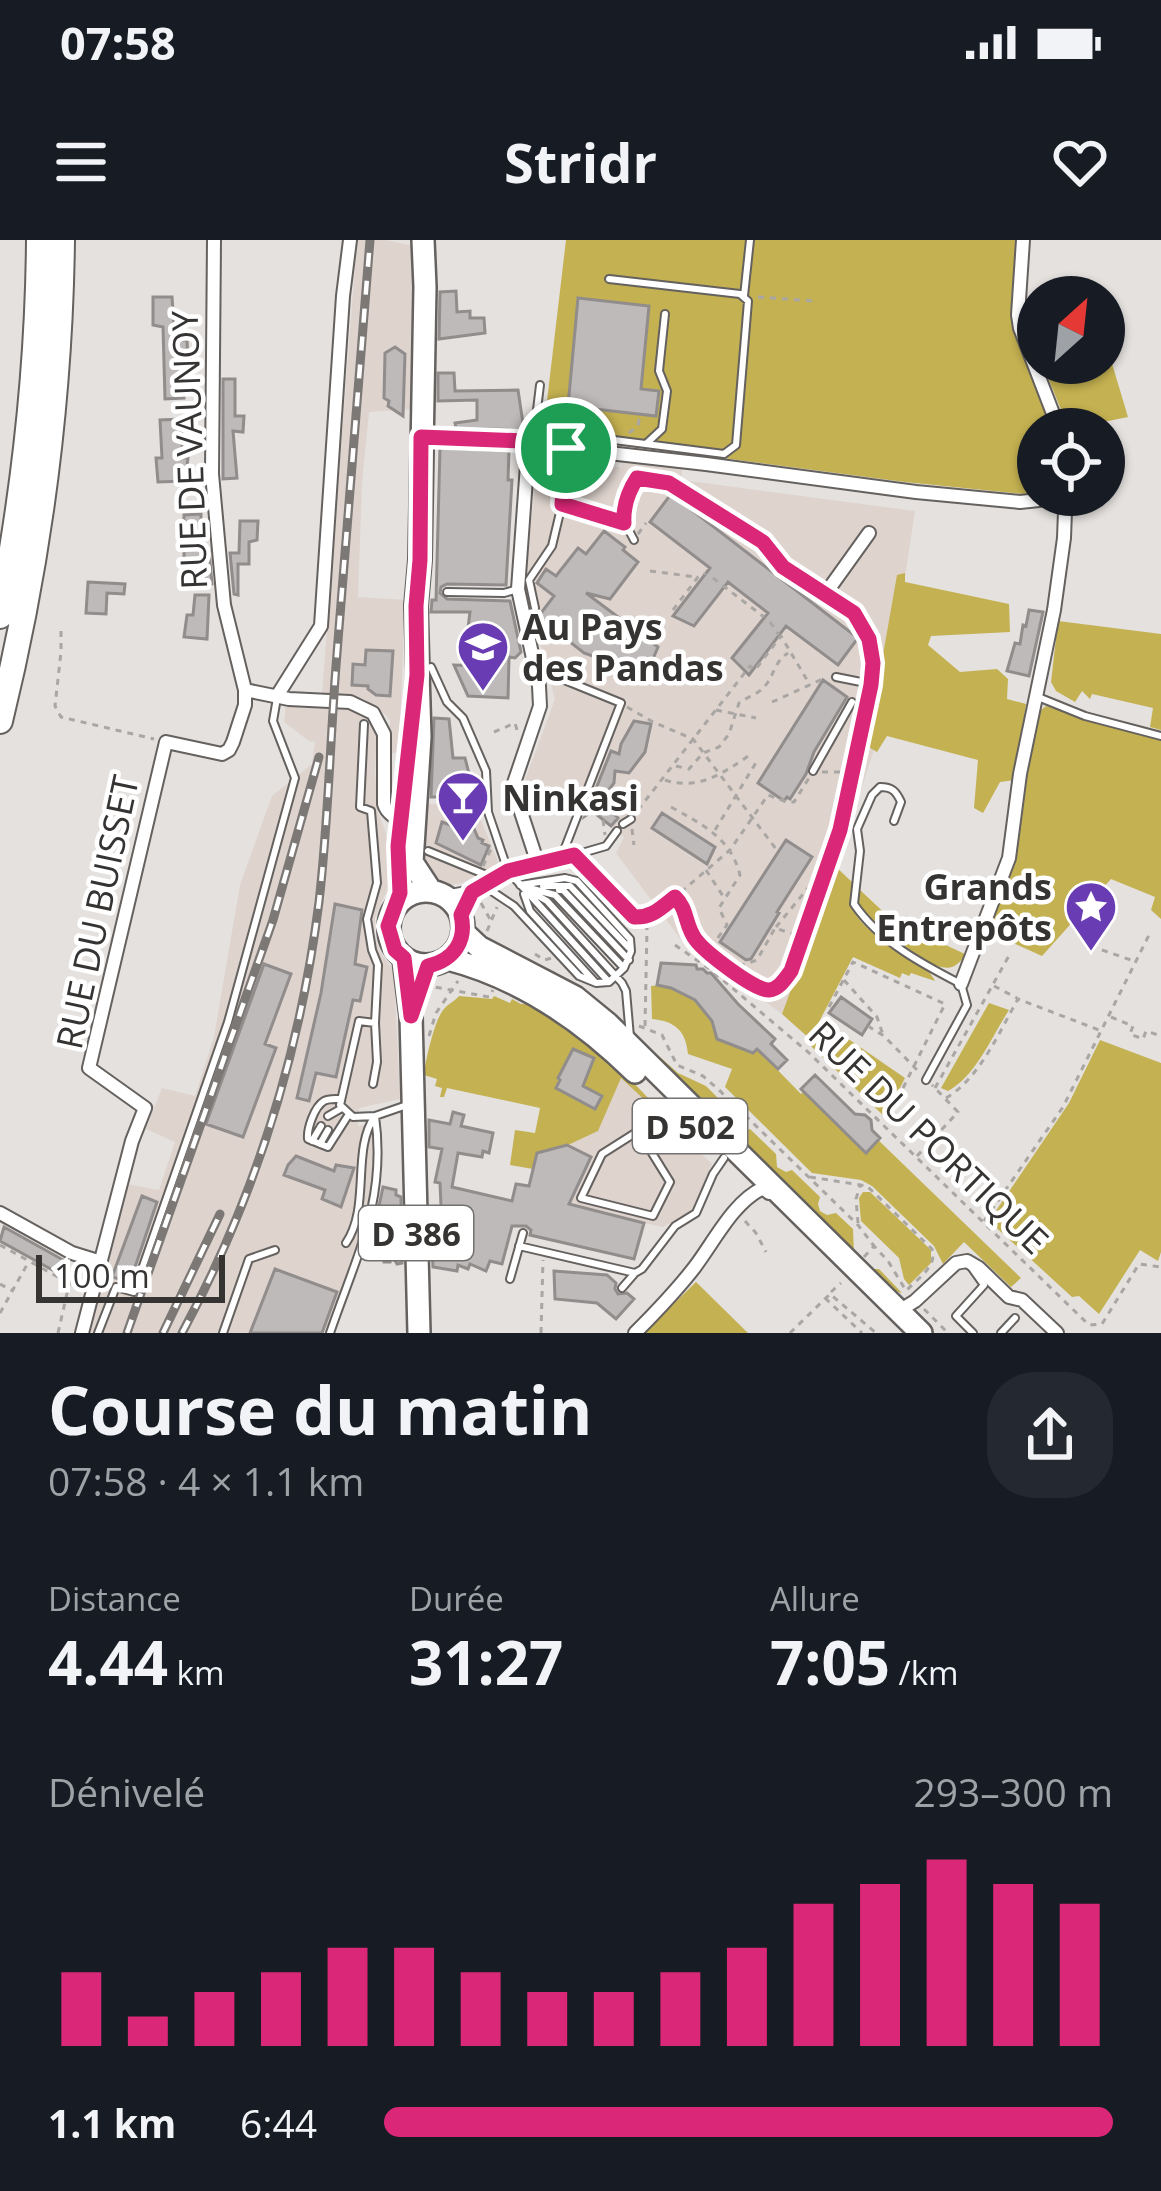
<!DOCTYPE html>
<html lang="fr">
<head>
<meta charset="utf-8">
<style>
  :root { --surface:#171b24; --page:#242831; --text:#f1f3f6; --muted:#9ea1a6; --accent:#db2777 }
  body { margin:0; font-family:"Open Sans",sans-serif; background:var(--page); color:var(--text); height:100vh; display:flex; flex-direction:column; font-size:45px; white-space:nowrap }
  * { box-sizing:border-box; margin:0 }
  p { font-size:39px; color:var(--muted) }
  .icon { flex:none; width:66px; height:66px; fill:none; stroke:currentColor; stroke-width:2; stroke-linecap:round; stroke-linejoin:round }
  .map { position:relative; height:1093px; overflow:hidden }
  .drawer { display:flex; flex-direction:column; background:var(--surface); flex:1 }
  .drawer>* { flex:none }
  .needle { width:78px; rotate:27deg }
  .tools { position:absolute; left:1017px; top:36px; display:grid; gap:24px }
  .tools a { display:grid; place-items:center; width:108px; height:108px; border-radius:50%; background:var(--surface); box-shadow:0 3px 9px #0004; font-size:60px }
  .scale { position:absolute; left:36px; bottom:30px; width:189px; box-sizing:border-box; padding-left:12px; border:6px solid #363433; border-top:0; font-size:33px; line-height:42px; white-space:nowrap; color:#363433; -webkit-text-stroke:9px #fff; paint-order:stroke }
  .pin { position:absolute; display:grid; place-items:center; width:102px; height:102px; color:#fff; margin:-51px; border:6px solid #fff; border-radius:50%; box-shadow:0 3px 12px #0007 }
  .round { display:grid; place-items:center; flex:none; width:126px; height:126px; border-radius:48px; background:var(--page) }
  .head { display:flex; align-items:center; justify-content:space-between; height:204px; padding:0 48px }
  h1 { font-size:66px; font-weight:700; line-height:90px }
  .stats { display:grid; grid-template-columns:repeat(3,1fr); gap:18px; height:204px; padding:12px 48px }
  .stats div { display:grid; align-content:center }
  .stats b { font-size:60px; font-weight:700 }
  .stats small { font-size:33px; font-weight:400 }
  .stats p { font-size:33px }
  .chart { height:336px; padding:24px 48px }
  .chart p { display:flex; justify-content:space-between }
  .chart svg { width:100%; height:216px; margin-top:12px; stroke:var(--accent); stroke-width:6 }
  ul { padding:0 48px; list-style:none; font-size:39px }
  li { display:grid; grid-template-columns:192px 144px 1fr; align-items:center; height:90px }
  li i { height:30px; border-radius:15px; background:var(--accent) }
  .status { display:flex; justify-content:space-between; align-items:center; height:84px; padding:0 60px; background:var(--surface); direction:ltr }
  .status svg { height:33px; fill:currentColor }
  header { display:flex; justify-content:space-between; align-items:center; height:156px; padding:0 48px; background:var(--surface); font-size:54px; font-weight:700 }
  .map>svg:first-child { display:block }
</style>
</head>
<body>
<div class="status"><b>07:58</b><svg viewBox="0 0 49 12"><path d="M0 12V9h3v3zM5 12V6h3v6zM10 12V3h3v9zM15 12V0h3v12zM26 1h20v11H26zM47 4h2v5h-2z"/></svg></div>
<header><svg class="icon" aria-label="menu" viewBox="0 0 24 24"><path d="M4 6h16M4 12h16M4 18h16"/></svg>Stridr<svg class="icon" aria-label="heart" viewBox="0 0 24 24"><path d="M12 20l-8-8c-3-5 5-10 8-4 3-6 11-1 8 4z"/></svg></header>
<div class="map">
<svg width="1161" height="1093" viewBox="0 0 1161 1093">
  <rect width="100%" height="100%" fill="#e4e1de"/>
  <path fill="#ded3cd" d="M357,0H385L414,6V169L369,172L362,243L358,357L405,360L399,512L389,514L390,481L386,475L364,459L351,455L322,454Z
    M623,222L682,227V240L915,271L883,482L836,627L782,774L679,697L616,613L624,597L585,565L525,540L555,459L524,345L537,229L569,230L573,225L609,230L611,227H620L621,231Z
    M286,465L358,471L373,482L377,488L375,533L378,573L386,593L389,645L375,678V695L380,712L394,731L400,859L359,868L358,886L381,882L380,949L372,988L334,1093H87L108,1024L127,944L159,950L175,902L146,889L162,848L195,856L214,797L240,645L272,556L312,524L315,502L309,501L284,482Z
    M423,563L476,568L499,624L462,643L450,645L437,641L423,622Z
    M621,837L712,924L694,970L663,987L644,983L634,1019L530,995L531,990L472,976L477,953L529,963L531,936L537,913L568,905L598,891Z"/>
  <path fill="#c4b151" d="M566,0H1018L1016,88L1052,189H1038V252L1024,254L905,242L555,196V190L550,189L551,179L545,178Z
    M1104,97L1128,177L1069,189L1042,123H1104Z
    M905,333V342L1009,364L1010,392L931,396L928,405L960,432L997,429L1008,439L1007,459L1026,464L1015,540L1000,542L983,573L974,568L978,520L887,496L877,512L867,506L897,335Z
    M1058,381L1161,394V490L1150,487L1153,468L1092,454L1090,459L1082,451L1075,462L1056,451L1051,442Z
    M1046,466L1161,499V679L1151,670L1155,657L1111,639L1042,716L989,692L1016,609L1025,532L1037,473Z
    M836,627L853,643C837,696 919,706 935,741L911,733L909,736L902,733L900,738L853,717L810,799L782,774Z
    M860,650L892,680L967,715C964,718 956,726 952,727C932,734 871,687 861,669C856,660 858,660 860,650Z
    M659,736L691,756L757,809L801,854L803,852L865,912L815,839L1021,1038L1011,1047L964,1002L943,1024L934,1006L872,946L861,940L812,933L725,847L732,829L688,814C686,791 675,781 652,779L651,746L662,745L657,743Z
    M459,756L492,759L494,756L510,763L512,759L521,764H535L606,814L650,860L649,864L621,838L598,891L568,905L537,913L533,929L510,925L515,890L535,893L540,868L447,848L444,857H440L442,848L435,846L437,839L424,835C425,822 435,778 444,769C448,764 455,761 459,756Z
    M989,763L1009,770C992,796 976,836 948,851L941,848Z
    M825,783L905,838L885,877L811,806Z
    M634,794L678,833L706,846L733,873L732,883C737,890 742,892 750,889L776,914L777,927L786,932L792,930L820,957L818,964L820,971L827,975L836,973L853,989L854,1014L869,1029H879L902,1053L883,1047L641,811Z
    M1100,800L1161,823V1012L1158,1021L1140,1010L1099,1074L1079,1056L1072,1057L989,981L1069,863Z
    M863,952H870L931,1010V1023L909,1045L904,1039L899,1018L861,981L859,958Z
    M696,1042L748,1093H644Z"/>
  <path fill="#bebab9" stroke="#918d8c" stroke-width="3" d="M456,51L457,72L470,71V78H484L485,93L439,99L440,52Z
    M153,57H172L175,100H187L188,120L183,121L184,158L165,159L163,87L153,85Z
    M578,58L649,66L641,149L659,151L656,176L568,166Z
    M395,107L405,114L403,176L388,166L389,161L384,158L385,113Z
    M438,133H454L455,151L518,150L524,190L456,188L455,183L477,180V160L438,161Z
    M223,139H235V176H244L243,192L233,191L237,238L223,239Z
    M182,179V218H188L185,241L158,242L156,218H162L160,180Z
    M440,208L509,211L508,240H512L506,345L447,344L441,347L440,353L447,359L510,361L521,412L515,418L509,417L508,458L468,456L454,425L499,426L490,388H468L470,372H431L432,360H436Z
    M671,254L858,398L838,425L786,386L749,435L732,418L768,373L728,342L694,386L673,376L710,328L650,282Z
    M201,274V312L209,311L212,344L202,345L201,328H184V275Z
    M240,281H258L257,300L249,302V324H238V355L234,354L230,313H239Z
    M604,291L625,307L623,310L638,322L610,359L586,353L658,407L646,435L584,413L538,377L554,356L537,343L546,329L556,336L578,308L586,314Z
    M88,342L125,344L124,354L107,353L106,374L86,373Z
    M195,355H209L207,399L184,397L187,375H193Z
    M1029,370L1043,372L1029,436L1007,431L1015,403L1020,404L1023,385L1026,386Z
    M366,410L393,411L390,456L376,455L368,449V446L352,445L353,424L365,425Z
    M823,440L847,457L814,512L806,534L790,559L787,557L784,561L758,543Z
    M434,478L449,479L453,518H465L475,557H431Z
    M634,481L651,484L645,512L629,533L615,531L614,543L602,559L611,565L608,568L618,578L611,586L592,571L585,576L611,511L619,514L621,504Z
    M662,573L715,607L707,624L652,588Z
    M442,582L469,592L472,584L478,598L483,600L482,603L489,606L481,625L436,603Z
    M786,600L812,617L777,672L779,673L751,719L746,720L720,702Z
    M335,664L362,670L355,724L367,727L360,761L353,760L336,837L316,833L309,861L297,858L321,753Z
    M661,723L696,725L697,729H703L707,733H711L738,764L775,799L771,804L787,820L778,829L757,809L753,813L717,799L712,781L695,760L671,748L657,745Z
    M264,724L291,734L265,804L276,808L243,897L206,884Z
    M841,757L872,779L862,795L829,773Z
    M573,809L594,818L583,846L602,856L595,869L556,848L560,840L558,838Z
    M815,835L855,874L865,875L871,880L872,890L880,898L866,913L801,849Z
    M453,872L464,875L461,886L493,893L489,913L483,911L482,917L458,913L452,947L512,961L516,944L529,946L537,913L567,905L591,917L569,964L644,983L634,1019L530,995L531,990L526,986H512L502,1024L490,1021L486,1031L470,1024L468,1029L458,1025L457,1031L433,1027L432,1008L443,1012L440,943L435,942L442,909L429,907V880L450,884Z
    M296,916L334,931L336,925L354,928L341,967L322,959L325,950L284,935L288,925Z
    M383,947L396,950V955L401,957V970L394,968L390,992L392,997H402V1023L397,1024L391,1013L390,1022H384L382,1001L372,999Z
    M142,956L157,962L130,1042L112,1037Z
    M4,987L65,1021L58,1033L0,1001Z
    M275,1029L337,1052L322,1093H250Z
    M554,1031L607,1035L616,1043L615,1049L618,1054L627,1053L634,1059L616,1079L597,1063L555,1059Z"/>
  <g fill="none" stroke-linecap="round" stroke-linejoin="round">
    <g stroke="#64615f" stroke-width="10">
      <path id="lane" d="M744,56L750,0
        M533,203L540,145
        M646,204L662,189L667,151L659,131L665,74
        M562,264L624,283
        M447,352L504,353L518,349
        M535,368L529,340L552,306L562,264L567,194L724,214L736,205L748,61L740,54L609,39
        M431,427L447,462L463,478L486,531L488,572L508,631L609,742
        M836,437L871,444
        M541,438L557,437L621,463L561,618
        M1038,457L1085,476L1161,496
        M364,484L360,567L371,571L377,643L367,679L372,710L378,725L375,783L377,822L373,844
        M813,531L852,462
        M894,581L901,562C896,551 892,547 880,547L872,555L857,589L860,611L854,664C879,701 922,724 961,744L967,765L926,840
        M623,584L631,579
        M617,591L606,606L575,615L634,677C652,678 661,668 675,657C688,669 685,687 696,700C705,712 755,751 769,750C779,749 785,739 791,731L840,590L873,423L869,399L854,373L783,327L762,303L669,243L637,238C622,262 620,276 634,300
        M428,611L484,634L488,640
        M484,646L514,666L579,736L596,743L609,742L624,728L631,711L630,699L577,641L565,638L520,645
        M543,646H570L629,708
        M529,648L555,655L624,728
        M526,649L547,661L622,743L626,751L630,797
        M559,650H563L629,720
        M524,654L530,671L594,741
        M375,783L359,781L340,865L353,877L375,876L407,865
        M341,859C336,859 329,858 324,861C314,867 307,889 308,899L328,907L349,874
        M328,876L342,868
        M643,888L652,913L670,942L653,976L581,958L602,914L643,888L667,863
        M312,901L321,886
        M320,904L328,890
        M519,1006L635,1033
        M969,1024L984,1045L956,1076L973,1093
        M510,1039L523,993
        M622,1048L635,1033L642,1029L675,986L696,973L713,934L724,918
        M98,1093L116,1047L134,1052L228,782L295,538L273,481L277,458
        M223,1093L249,1019L275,1010
        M330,1093C356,1017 387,960 375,876C351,910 371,966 346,1003
        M1001,1093L1015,1078"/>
    </g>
    <g stroke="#64615f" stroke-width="16">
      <path id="street" d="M1023,0L1018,75L1020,88L1059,189
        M421,197L524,201L547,206L706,224L916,252L1020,262L1039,260L1048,255
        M533,203L527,225L518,349L539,446L540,466L514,543L517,560L538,624
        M826,353L869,293
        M245,450L289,459L350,462L373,473L384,494V564C387,575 395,575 400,583
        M277,456L321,386L343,56L350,0
        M445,657L472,652L508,631L575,615
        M461,675L472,652
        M961,744L1009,618L1020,534L1054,370L1064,298L1065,271L1054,255
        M0,973L72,1013L101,1022
        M899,1071L915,1061L956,1023L967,1021L979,1028L1009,1057L1022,1060L1057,1093
        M82,1093L132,901L145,868L89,828L166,502L222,514L229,510L233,502L245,465V450L224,365L212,234L214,0
        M635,1093C656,1072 676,1051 694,1028C714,1002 733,962 763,948L769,953"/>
    </g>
    <g stroke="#64615f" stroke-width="26">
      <path id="primary" d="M423,0L425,47L420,320L416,366L420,497L412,622L431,651
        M389 688a37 37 0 1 1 74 0a37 37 0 1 1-74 0Z
        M463,692L479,707L575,757L608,784L921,1093
        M404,719L411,776L419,1093
        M448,719C521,738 582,780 635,832"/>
    </g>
    <g stroke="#64615f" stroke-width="28">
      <path id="highway" d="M0,376C24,252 38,127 39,0
        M0,481C39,322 60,163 62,0"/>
    </g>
    <path stroke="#a9a6a4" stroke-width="3" stroke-dasharray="6 6" stroke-linecap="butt" d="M758,57L816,61
      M629,193L638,185L640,176
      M638,294L646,283
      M650,331L696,337
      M713,338L764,377
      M673,370L698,337L706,333
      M770,382L779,395
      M61,391V412L55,466L61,477L154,499
      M772,462L825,438
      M627,467L653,482L693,499L776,609
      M716,470L756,478
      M494,492L515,483L517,490H521
      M676,526L689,529L703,513L719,507L729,494L739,463C747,457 759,454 765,446C775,434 774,422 788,413
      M822,532H842
      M665,540C698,551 724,533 751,514
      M671,567C703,585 731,598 740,635L719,668L727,685L712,706
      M638,570L750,426L755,430L781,396L810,445
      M611,571V570
      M603,580L605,595
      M632,589L634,605
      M715,590L757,521
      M483,626L490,611L494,609
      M706,630L723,656
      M681,652L730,610L768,555L787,562H794L809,538
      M481,663L491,681
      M776,687L808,648
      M487,691L497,667
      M675,705L711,730L808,812L1089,1085L1102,1084L1139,1024L1161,1027
      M1102,710L1134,721
      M535,714L544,720L552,718
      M739,726L757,720L775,688L793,694
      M844,740L877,777L883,795
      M424,745L489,757L493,750
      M994,746L1017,758
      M829,767L853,722L945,764L884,886
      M1111,777L1133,786L1130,794L1143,799L1146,791L1161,796
      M639,786L662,795L677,825L703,836L719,850L858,985L874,1006
      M645,786L647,688
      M868,786L884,796L921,834
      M429,796L436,773L458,741
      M935,848L1010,714
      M946,858C980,838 999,792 1018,759L1099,790
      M917,916L958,872L932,845
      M810,937L867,946L932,1009C938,1026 917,1039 906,1051
      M745,981L756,993L766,1012
      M984,981L1063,867L1151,691
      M858,983L856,959L860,946
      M0,1005L67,1042
      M864,1017L874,1006L888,1021L905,1049
      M0,1044L13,1051
      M831,1052L841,1043
      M825,1058L862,1093
      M924,1069L948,1093
      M0,1073L28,1023
      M58,1093L73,1027
      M541,1093L543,1020
      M790,1093L830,1054L876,1093"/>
    <use href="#lane" stroke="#fff" stroke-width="6"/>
    <use href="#street" stroke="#fff" stroke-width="12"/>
    <use href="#primary" stroke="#fff" stroke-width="21"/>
    <use href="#highway" stroke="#fff" stroke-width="24"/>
    <g stroke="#7b7876" stroke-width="9">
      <path id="rail" d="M127,1093L273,680L319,517
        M163,1093L220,974
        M182,1093C255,958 300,814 319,662C328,584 330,505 336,426C347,284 359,142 370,0"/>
    </g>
    <use href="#rail" stroke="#fff" stroke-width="4.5" stroke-dasharray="14" stroke-linecap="butt"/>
  </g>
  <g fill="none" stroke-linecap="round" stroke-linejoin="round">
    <g stroke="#fff" stroke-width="24">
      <path id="route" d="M421,197L524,201L566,208L562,264L624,283C623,267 628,252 637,238L669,243L763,302L783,327L854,373L869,399L873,423L871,445L840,590L791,731C785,739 779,749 769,750C755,751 705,712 696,700C685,687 688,669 675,657C661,668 652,678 634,677L574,615L508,631L472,652L461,675C467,701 454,720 428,726L411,776L404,718L395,710L388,686L400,653L398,606L417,435L416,366L420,320Z"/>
    </g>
    <use href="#route" stroke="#db2777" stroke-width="15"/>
  </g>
  <defs>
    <g id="school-pin" transform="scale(2.7)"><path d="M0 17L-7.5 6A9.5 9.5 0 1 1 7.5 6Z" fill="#693cb4" stroke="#fff"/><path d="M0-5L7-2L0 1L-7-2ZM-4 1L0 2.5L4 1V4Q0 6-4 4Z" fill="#fff"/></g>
    <g id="bar-pin" transform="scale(2.7)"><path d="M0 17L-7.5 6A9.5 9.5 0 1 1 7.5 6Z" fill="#693cb4" stroke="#fff"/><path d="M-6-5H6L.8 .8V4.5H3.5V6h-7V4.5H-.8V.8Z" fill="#fff"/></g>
    <g id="sight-pin" transform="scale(2.7)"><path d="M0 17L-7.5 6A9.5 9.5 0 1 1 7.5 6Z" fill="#693cb4" stroke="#fff"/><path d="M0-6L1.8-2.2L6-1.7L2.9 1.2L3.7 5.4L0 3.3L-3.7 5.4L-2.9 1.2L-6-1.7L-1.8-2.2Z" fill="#fff"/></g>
  </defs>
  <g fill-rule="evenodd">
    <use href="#school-pin" x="483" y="407"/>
    <use href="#bar-pin" x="463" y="557"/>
    <use href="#sight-pin" x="1091" y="667"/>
  </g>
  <g text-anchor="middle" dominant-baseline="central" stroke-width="9" stroke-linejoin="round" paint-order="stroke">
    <g fill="#fff" stroke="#727170" stroke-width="3">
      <rect x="633" y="859" width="114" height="54" rx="9"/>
      <rect x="359" y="966" width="114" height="54" rx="9"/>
    </g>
    <g font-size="33" font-weight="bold" fill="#363433">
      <text x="690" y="886">D 502</text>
      <text x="416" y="993">D 386</text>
    </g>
    <g font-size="36" fill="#363433" stroke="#fff">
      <text transform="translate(189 210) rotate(-92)">RUE DE VAUNOY</text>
      <text transform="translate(97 672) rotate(-78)">RUE DU BUISSET</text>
      <text transform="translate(929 897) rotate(44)">RUE DU PORTIQUE</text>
    </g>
    <g font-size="36" font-weight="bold" fill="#363433" stroke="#fff" text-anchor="start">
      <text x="522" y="386">Au Pays<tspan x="522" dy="41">des Pandas</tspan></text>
      <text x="502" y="557">Ninkasi</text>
      <text x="1052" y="646" text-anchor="end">Grands<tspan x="1052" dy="41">Entrepôts</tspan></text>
    </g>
  </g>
</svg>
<div class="tools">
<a><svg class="needle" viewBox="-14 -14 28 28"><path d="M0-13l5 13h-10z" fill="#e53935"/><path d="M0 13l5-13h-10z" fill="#9ea1a6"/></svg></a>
<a><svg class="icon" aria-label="locate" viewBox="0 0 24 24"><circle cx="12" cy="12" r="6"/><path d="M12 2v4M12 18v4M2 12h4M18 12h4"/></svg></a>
</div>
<div class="scale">100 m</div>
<div class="pin" style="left:566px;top:208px;background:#1e9e55"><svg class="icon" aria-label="arrive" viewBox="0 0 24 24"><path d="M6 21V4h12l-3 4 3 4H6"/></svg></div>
</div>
<section class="drawer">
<div class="head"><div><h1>Course du matin</h1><p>07:58 · 4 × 1.1 km</p></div><a class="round"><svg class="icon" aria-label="share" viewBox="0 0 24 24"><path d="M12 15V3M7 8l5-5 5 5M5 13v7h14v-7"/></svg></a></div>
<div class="stats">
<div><p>Distance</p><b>4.44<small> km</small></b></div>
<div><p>Durée</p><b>31:27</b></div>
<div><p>Allure</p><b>7:05<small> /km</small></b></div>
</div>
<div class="chart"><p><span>Dénivelé</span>293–300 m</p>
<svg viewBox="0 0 160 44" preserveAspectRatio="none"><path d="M5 44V29M15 44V38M25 44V33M35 44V29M45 44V24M55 44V24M65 44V29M75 44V33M85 44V33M95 44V29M105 44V24M115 44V15M125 44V11M135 44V6M145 44V11M155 44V15"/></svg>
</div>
<ul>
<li><b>1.1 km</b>6:44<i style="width:100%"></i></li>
</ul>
</section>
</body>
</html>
